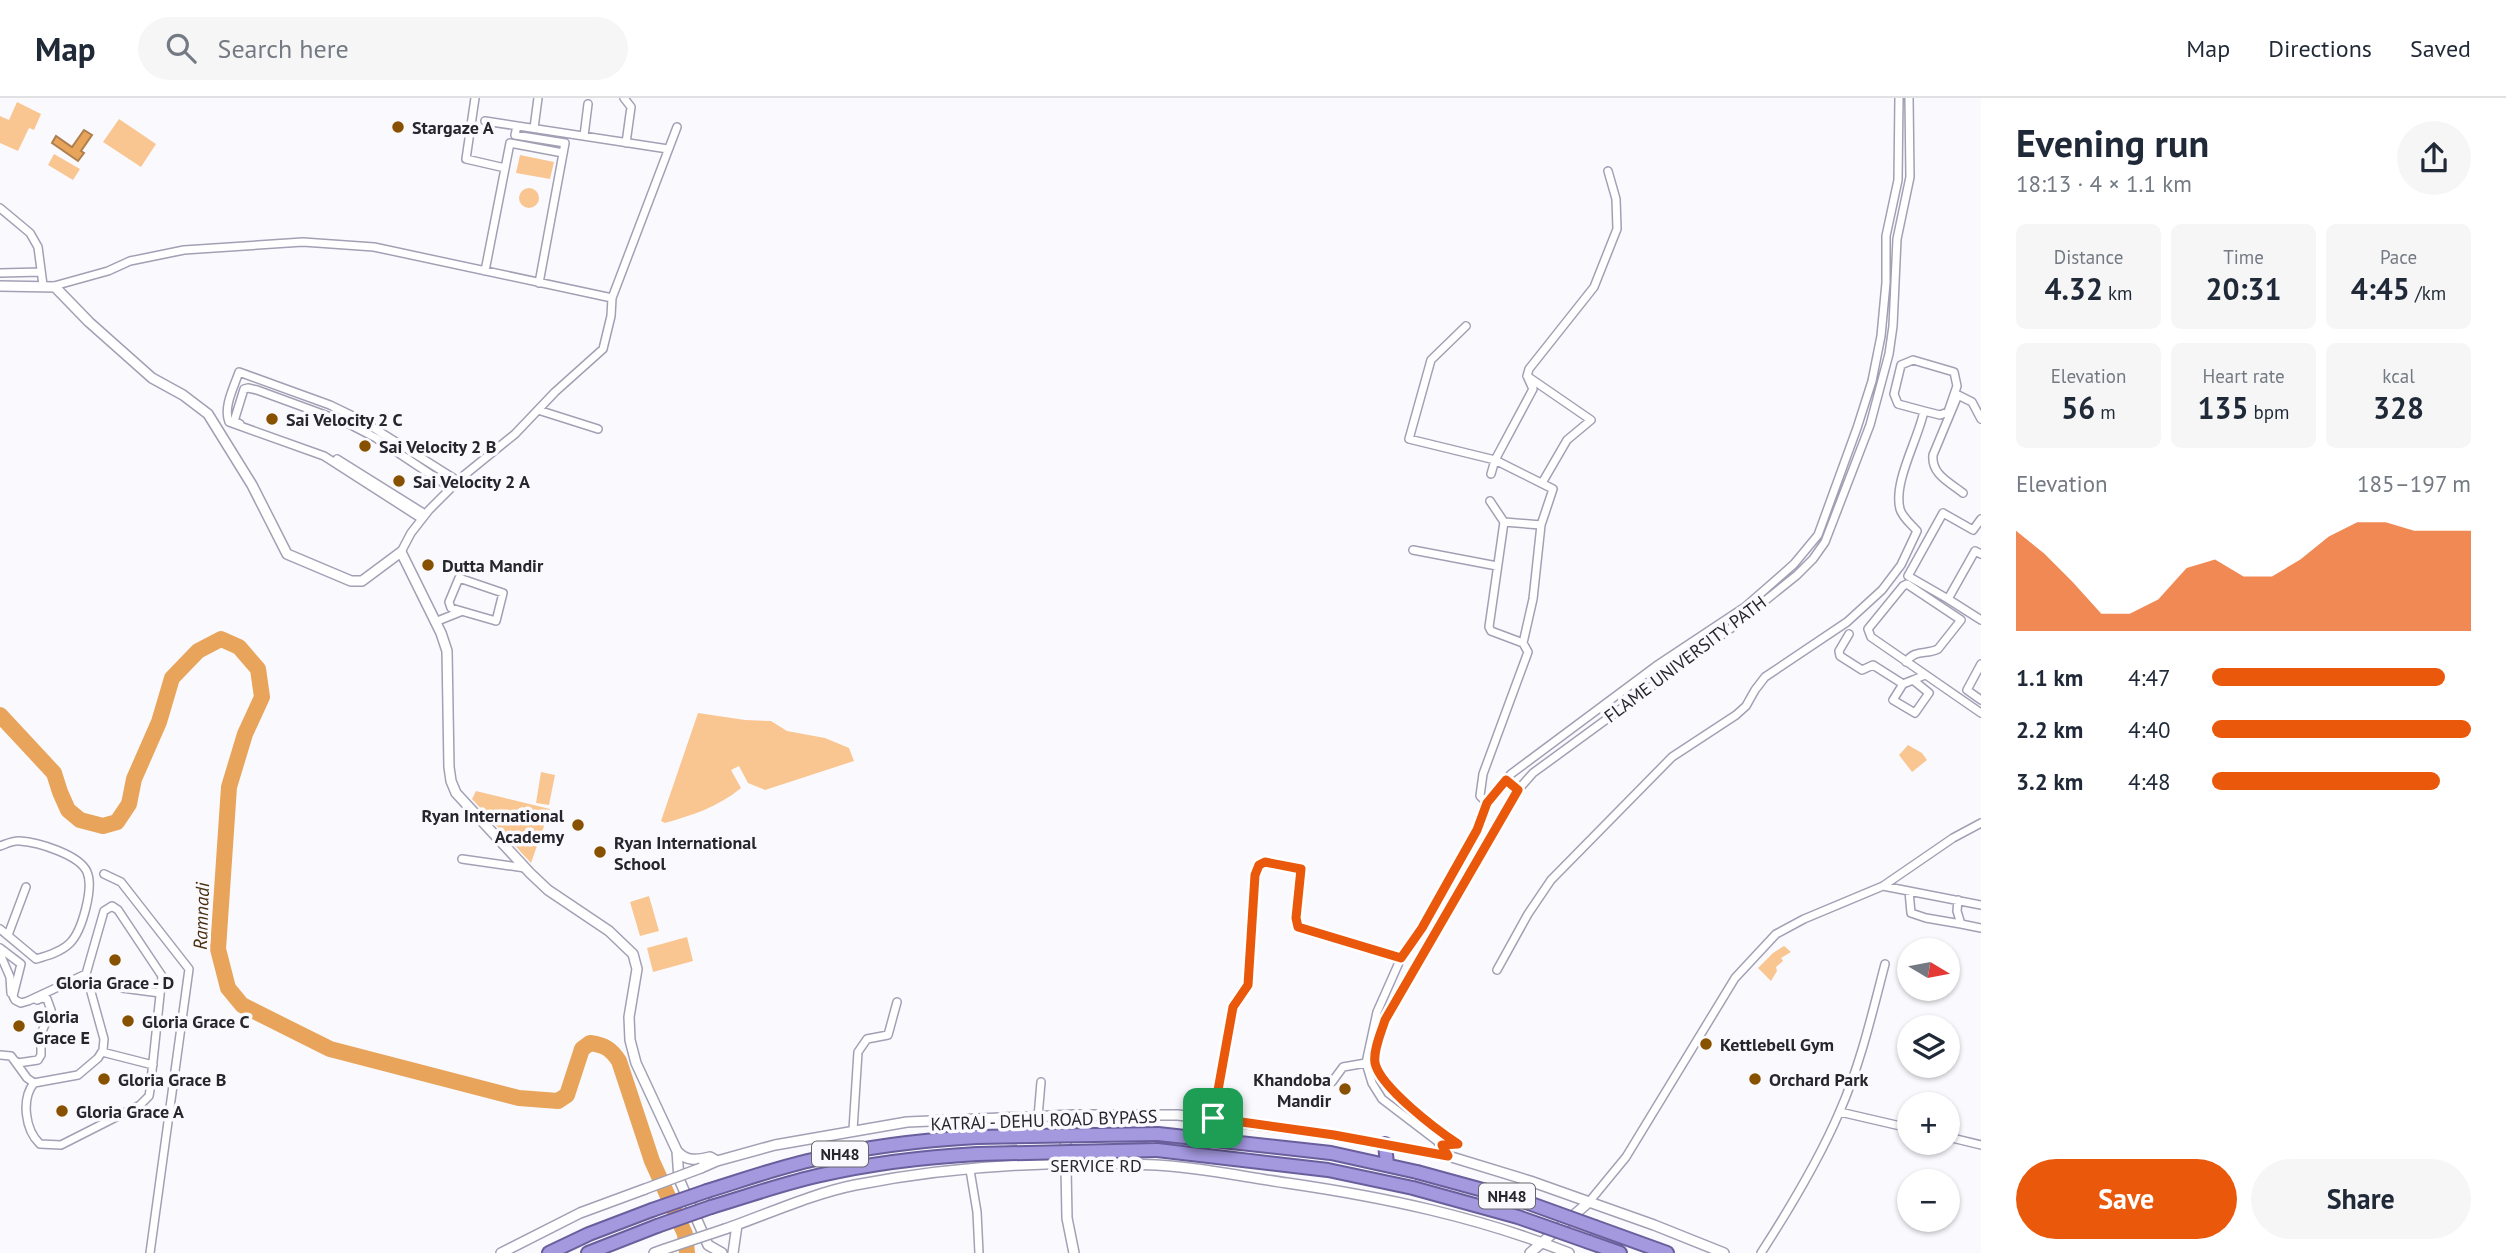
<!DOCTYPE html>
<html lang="en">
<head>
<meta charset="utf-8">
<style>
  :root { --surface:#fff; --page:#f6f6f7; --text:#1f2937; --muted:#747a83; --line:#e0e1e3; --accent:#ea580c }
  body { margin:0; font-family:"PT Sans",sans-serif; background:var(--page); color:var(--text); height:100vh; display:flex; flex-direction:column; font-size:26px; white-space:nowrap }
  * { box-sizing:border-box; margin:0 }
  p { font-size:23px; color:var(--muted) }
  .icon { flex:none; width:38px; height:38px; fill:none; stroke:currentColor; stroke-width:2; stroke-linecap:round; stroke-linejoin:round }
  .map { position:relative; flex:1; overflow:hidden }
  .drawer { display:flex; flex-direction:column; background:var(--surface); width:525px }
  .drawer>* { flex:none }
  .needle { width:46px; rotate:100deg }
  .tools { position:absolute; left:1897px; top:840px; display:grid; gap:14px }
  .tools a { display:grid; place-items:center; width:63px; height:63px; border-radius:50%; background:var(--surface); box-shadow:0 2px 5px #0004; font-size:35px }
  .pin { position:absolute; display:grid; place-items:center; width:60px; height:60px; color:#fff; margin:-30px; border-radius:14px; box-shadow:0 4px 10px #0006 }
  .round { display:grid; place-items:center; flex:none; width:74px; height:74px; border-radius:37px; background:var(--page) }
  .head { display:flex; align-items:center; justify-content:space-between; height:119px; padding:0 35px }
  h1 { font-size:38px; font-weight:700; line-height:52px }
  .stats { display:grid; grid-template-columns:repeat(3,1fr); gap:10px; height:119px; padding:7px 35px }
  .stats div { display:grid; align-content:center; border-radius:10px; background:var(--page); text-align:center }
  .stats b { font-size:30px; font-weight:700 }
  .stats small { font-size:19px; font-weight:400 }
  .stats p { font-size:19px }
  .chart { height:196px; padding:14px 35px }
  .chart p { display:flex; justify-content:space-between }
  .chart svg { width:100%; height:126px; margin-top:7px; fill:var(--accent); opacity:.7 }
  .primary-button { display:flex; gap:14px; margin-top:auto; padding:14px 35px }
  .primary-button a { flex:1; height:80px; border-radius:42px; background:var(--accent); color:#fff; font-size:28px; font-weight:700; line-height:80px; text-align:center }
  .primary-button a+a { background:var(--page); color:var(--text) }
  ul { padding:0 35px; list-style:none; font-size:23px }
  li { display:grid; grid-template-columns:112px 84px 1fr; align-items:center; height:52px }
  li i { height:18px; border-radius:9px; background:var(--accent) }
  header { display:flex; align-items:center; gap:42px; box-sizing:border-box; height:98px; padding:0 35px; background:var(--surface); border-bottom:2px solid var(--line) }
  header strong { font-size:33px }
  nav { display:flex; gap:38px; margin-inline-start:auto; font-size:24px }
  .search { width:490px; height:63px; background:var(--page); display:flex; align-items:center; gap:18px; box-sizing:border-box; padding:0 24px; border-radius:38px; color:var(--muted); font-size:26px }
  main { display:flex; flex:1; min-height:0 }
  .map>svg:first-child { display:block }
</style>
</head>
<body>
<header>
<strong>Map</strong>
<div class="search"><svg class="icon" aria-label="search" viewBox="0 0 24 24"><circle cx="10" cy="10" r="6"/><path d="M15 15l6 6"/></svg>Search here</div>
<nav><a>Map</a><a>Directions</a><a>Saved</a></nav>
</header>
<main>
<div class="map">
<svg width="1981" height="1155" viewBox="0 0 1981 1155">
  <rect width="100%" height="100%" fill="#fafafe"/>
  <path fill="#f9c691" d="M17,4L41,16L34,32L29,30L18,53L0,45V18L9,22Z
    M119,21L156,46L141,69L103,44Z
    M54,56L80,71L73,82L48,67Z
    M520,57L554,64L550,81L516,75Z
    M519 100a10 10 0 1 1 20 0a10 10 0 1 1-20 0Z
    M698,615L745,622L771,623L787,633L825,640L849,650L854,663L765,692L748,685L739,668L731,672L741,690C718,709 693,717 665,725L661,723Z
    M1908,647L1922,655L1927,662L1912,674L1899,657Z
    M541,674L555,677L549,707L536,705Z
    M476,693L550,711L531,765L472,701Z
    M649,798L659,833L640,838L630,804Z
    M687,839L693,863L653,874L647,850Z
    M1783,847L1791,854L1781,860L1783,863L1776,869L1777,873L1771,883L1758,870L1773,855L1784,848Z"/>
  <path fill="#e8a45a" stroke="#ae7e4d" stroke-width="2" d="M84,32L92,37L81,53L84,55L78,63L52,45L56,38L72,49Z"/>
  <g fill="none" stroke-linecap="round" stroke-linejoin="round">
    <path stroke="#e8a45a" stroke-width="16" d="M0,617L54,675L60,694L68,712L80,722L103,728L117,724L129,706L134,681L159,624L172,580L198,553L221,541L239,549L258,571L262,599L245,636L229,689L218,851L228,890L242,907L330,951L519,1000L558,1003L567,997L582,951L590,945C605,947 611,951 619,963L652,1063L685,1136L687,1155"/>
    <g stroke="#a2a0b4" stroke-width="10">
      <path id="minor" d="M475,0L466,61L505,70
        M624,0L631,9L626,45
        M485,23L668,51
        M517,28L515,37L565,45L539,185
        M534,30L538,0
        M584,38L588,6
        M0,110L30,135L38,149L43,187
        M485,173L510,45L563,55
        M0,175L41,174
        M54,188L108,173L130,163L184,152L303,144L374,149L612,200
        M1466,228L1431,262L1409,341L1495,362L1553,391L1541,427
        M1527,278L1591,322L1567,342L1542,385
        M538,312L598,331
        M240,326L235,323V320L244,291L248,290L257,292L347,325L376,340L451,390
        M337,361L425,416
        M1491,376L1495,362L1533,291L1527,278L1529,271L1594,189L1617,131L1616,101L1608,73
        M1963,395C1949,384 1931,376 1933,357L1958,297L1972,304L1981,321
        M422,421L324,358L229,324C223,309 234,289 239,274L330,307L361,322L458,383
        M1981,421L1973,432L1943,415L1908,478L1948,501L1975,453L1981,456
        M1504,424L1541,427L1533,501L1523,545
        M1413,452L1497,468
        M401,454L411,435L429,412L462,379L515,336L555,294L603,251L611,218L612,200L677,29
        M459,480L503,495L496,523L451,510L449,504Z
        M1948,501L1981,522
        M435,524L460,514
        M1849,536L1839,553L1840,558L1862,572L1873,567L1903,586
        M1906,564C1915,551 1926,557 1938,551L1961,522L1907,486L1903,488L1868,531L1871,539L1981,615
        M1981,566L1967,592L1981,602
        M1913,582L1903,586L1893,602L1915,615L1929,595L1913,582L1925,577
        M1487,705L1480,698L1483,676L1528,554L1523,545L1491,533L1489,529L1504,424L1490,403
        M0,748C6,746 14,742 20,743C38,744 80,757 87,774C94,790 82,833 70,845C61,854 47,858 36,861L0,831
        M462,761L525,770
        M104,776L121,784L189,871L150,1155
        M1883,788L1981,807
        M1909,793L1911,815L1926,820L1961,826
        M1958,802L1957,813L1961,826L1981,830
        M8,837L26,789
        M0,850L21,866L13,898L15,902L21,905L28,903L86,876L104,813L112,808L118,812L162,878L150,992L149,998L140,1007L61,1047L40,1046C25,1032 21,1001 34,985
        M0,856L10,879L11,895
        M1497,872L1528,816L1551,782L1672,659L1736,617L1746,608L1755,592L1765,579L1847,524L1882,492L1901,467L1917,433C1912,427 1902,419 1900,411C1893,384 1918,342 1924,313L1898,306L1894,296L1901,267L1913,262L1954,274L1957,288L1948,314L1940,317L1924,313
        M122,890L160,895
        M102,954L153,967
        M0,957L11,958L27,980L34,985L78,977L98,960L103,952L104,941L86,876
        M14,962L18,965L38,962L41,957V936L51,912L47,901L42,900L37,902
        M1332,984L1343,969L1366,965
        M1840,1014L1909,1030
        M1038,1019L1041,984
        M1213,1020L1233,909L1248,887L1255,777L1259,767L1265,764L1301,771L1296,820L1299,829L1308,834L1401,860
        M853,1032L858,954L867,941L888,937L897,904
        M1948,1039L1981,1047
        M1457,1046C1436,1031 1380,991 1375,965C1373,952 1381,935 1385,922L1517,693L1533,675L1730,531L1797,477L1813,461L1825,444L1870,327L1889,256L1893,228L1897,141L1910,79L1909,0
        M1448,1058L1437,1043L1382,1001L1372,985L1366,965L1377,914L1401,860L1422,830L1477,732L1487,705L1511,676L1656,568L1745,509L1794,466L1818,437L1857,330L1872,283L1881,238L1886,185V138L1898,82L1899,0
        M970,1072L977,1114L979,1155
        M1589,1104L1626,1059L1735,880L1776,836L1804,821L1883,788L1953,740L1981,725
        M1761,1155C1790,1110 1818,1064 1839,1015C1860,968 1872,916 1885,866"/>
    </g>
    <g stroke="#a2a0b4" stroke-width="12">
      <path id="tertiary" d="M0,188L55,189L89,224L152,280L183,297L208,316L252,387L287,456L351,483H362L401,454L441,535L447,553L449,669L451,683L456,695L530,775L548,792L609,833L633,856L637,871L629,919L630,942L636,965L677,1053L679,1081L708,1147L722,1155
        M1065,1018L1067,1120L1074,1155
        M677,1053C687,1064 697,1062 710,1059L717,1063
        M701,1070L717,1063L775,1047L907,1024L1074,1017H1178L1334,1037L1445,1057L1530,1083L1654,1127L1724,1155
        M725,1131C768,1116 811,1096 855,1087C953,1068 1057,1062 1156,1067C1199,1069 1244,1079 1287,1085C1383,1099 1479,1119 1569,1155
        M501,1155L580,1115L645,1091
        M654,1155L665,1151
        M733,1155L737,1127
        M1530,1155L1589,1104"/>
    </g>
    <g stroke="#6a5f9c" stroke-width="16">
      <path id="trunk" d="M1158,1036L1331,1055L1417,1074
        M1385,1046L1387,1066
        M1157,1052L1328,1072L1413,1090
        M707,1093C743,1082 779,1069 816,1061C869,1048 923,1042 977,1039
        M711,1109C748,1098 784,1085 821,1077C873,1065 925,1059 977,1056
        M1595,1129L1667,1155
        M1589,1144L1620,1155
        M549,1155L589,1136L652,1112
        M588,1155L657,1128"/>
    </g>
    <use href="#minor" stroke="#fff" stroke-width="7"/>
    <use href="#tertiary" stroke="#fff" stroke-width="9"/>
    <use href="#trunk" stroke="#a498df" stroke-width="12"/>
    <g stroke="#a2a0b4" stroke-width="12" stroke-linecap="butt">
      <path id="tertiary-bridge" d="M645,1091L701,1070
        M665,1151L725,1131"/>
    </g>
    <g stroke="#6a5f9c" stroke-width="16" stroke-linecap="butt">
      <path id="trunk-bridge" d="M977,1039L1158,1036
        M977,1056L1157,1052
        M1417,1074L1523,1103L1595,1129
        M1413,1090L1518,1119L1589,1144
        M652,1112L707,1093
        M657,1128L711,1109"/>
    </g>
    <use href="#tertiary-bridge" stroke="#fff" stroke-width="9"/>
    <use href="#trunk-bridge" stroke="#a498df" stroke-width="12"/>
  </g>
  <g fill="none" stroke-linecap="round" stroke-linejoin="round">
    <g stroke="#fff" stroke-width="14">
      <path id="route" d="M1506,682L1518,692L1385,922C1381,935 1373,952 1375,965C1380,989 1437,1032 1458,1046L1442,1047L1448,1058L1334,1037L1213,1020L1233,909L1248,887L1255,777L1259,767L1265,764L1301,771L1296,820L1298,829L1401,860L1422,830L1450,780L1477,732L1487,705Z"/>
    </g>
    <use href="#route" stroke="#ea580c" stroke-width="9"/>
  </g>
  <g fill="#875100" stroke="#fafafe" stroke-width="2.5">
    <circle cx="398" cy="29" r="7"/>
    <circle cx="272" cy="321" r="7"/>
    <circle cx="365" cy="348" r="7"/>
    <circle cx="399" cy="383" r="7"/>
    <circle cx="428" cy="467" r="7"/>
    <circle cx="578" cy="727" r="7"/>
    <circle cx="600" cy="754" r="7"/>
    <circle cx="115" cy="862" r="7"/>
    <circle cx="128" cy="923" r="7"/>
    <circle cx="19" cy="928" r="7"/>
    <circle cx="1706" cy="946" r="7"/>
    <circle cx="104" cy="981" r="7"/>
    <circle cx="1755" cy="981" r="7"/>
    <circle cx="1345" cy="991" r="7"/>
    <circle cx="62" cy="1013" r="7"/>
  </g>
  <g text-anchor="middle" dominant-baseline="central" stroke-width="7" stroke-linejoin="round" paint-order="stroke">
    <g fill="#fafafe" stroke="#66666c" stroke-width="2">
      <rect x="812" y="1043.5" width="56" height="25" rx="5"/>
      <rect x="1479" y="1085.5" width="56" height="25" rx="5"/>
    </g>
    <g font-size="16" font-weight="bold" fill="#27262e">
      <text x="840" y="1056">NH48</text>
      <text x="1507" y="1098">NH48</text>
    </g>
    <g font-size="18" font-weight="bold" fill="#27262e" stroke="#fafafe" text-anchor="start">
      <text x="412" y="29">Stargaze A</text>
      <text x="286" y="321">Sai Velocity 2 C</text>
      <text x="379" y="348">Sai Velocity 2 B</text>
      <text x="413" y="383">Sai Velocity 2 A</text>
      <text x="442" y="467">Dutta Mandir</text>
      <text x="564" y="717" text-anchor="end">Ryan International<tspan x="564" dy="21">Academy</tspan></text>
      <text x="614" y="744">Ryan International<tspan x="614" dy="21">School</tspan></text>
      <text x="115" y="884" text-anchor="middle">Gloria Grace - D</text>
      <text x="33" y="918">Gloria<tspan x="33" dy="21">Grace E</tspan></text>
      <text x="142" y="923">Gloria Grace C</text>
      <text x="1720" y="946">Kettlebell Gym</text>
      <text x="118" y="981">Gloria Grace B</text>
      <text x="1331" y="981" text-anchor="end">Khandoba<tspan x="1331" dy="21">Mandir</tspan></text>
      <text x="1769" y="981">Orchard Park</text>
      <text x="76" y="1013">Gloria Grace A</text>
    </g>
    <g font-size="18" fill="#27262e" stroke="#fafafe">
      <text transform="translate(1685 561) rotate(-37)">FLAME UNIVERSITY PATH</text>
      <text transform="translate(1044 1022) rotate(-2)">KATRAJ - DEHU ROAD BYPASS</text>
      <text x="1096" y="1067">SERVICE RD</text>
    </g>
    <g font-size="19" font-style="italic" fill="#492d0d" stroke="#fafafe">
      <text transform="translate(201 818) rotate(-88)">Ramnadi</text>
    </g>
  </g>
</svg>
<div class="tools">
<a><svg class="needle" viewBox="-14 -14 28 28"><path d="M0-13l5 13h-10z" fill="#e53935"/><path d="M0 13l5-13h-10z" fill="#747a83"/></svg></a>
<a><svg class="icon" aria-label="layers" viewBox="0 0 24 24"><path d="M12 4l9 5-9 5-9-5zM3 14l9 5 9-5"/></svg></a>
<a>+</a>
<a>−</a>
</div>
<div class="pin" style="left:1213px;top:1020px;background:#1e9e55"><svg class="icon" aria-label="arrive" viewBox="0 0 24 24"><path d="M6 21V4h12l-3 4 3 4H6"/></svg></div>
</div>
<section class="drawer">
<div class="head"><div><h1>Evening run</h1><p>18:13 · 4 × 1.1 km</p></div><a class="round"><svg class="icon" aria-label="share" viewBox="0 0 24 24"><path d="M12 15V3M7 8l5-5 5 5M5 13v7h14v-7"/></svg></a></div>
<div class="stats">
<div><p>Distance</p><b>4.32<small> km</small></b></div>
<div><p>Time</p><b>20:31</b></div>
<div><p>Pace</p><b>4:45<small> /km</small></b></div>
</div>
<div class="stats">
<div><p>Elevation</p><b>56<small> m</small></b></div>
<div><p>Heart rate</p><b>135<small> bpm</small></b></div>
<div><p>kcal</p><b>328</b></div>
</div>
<div class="chart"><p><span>Elevation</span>185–197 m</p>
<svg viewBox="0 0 160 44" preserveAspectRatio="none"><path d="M0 44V9L10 17L20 27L30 38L40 38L50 33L60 22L70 19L80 25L90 25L100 19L110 11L120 6L130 6L140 9L150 9L160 9V44z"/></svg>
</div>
<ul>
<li><b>1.1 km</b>4:47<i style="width:90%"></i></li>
<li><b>2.2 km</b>4:40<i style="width:100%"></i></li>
<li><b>3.2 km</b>4:48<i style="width:88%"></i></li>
</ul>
<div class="primary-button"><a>Save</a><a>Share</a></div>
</section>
</main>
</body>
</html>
